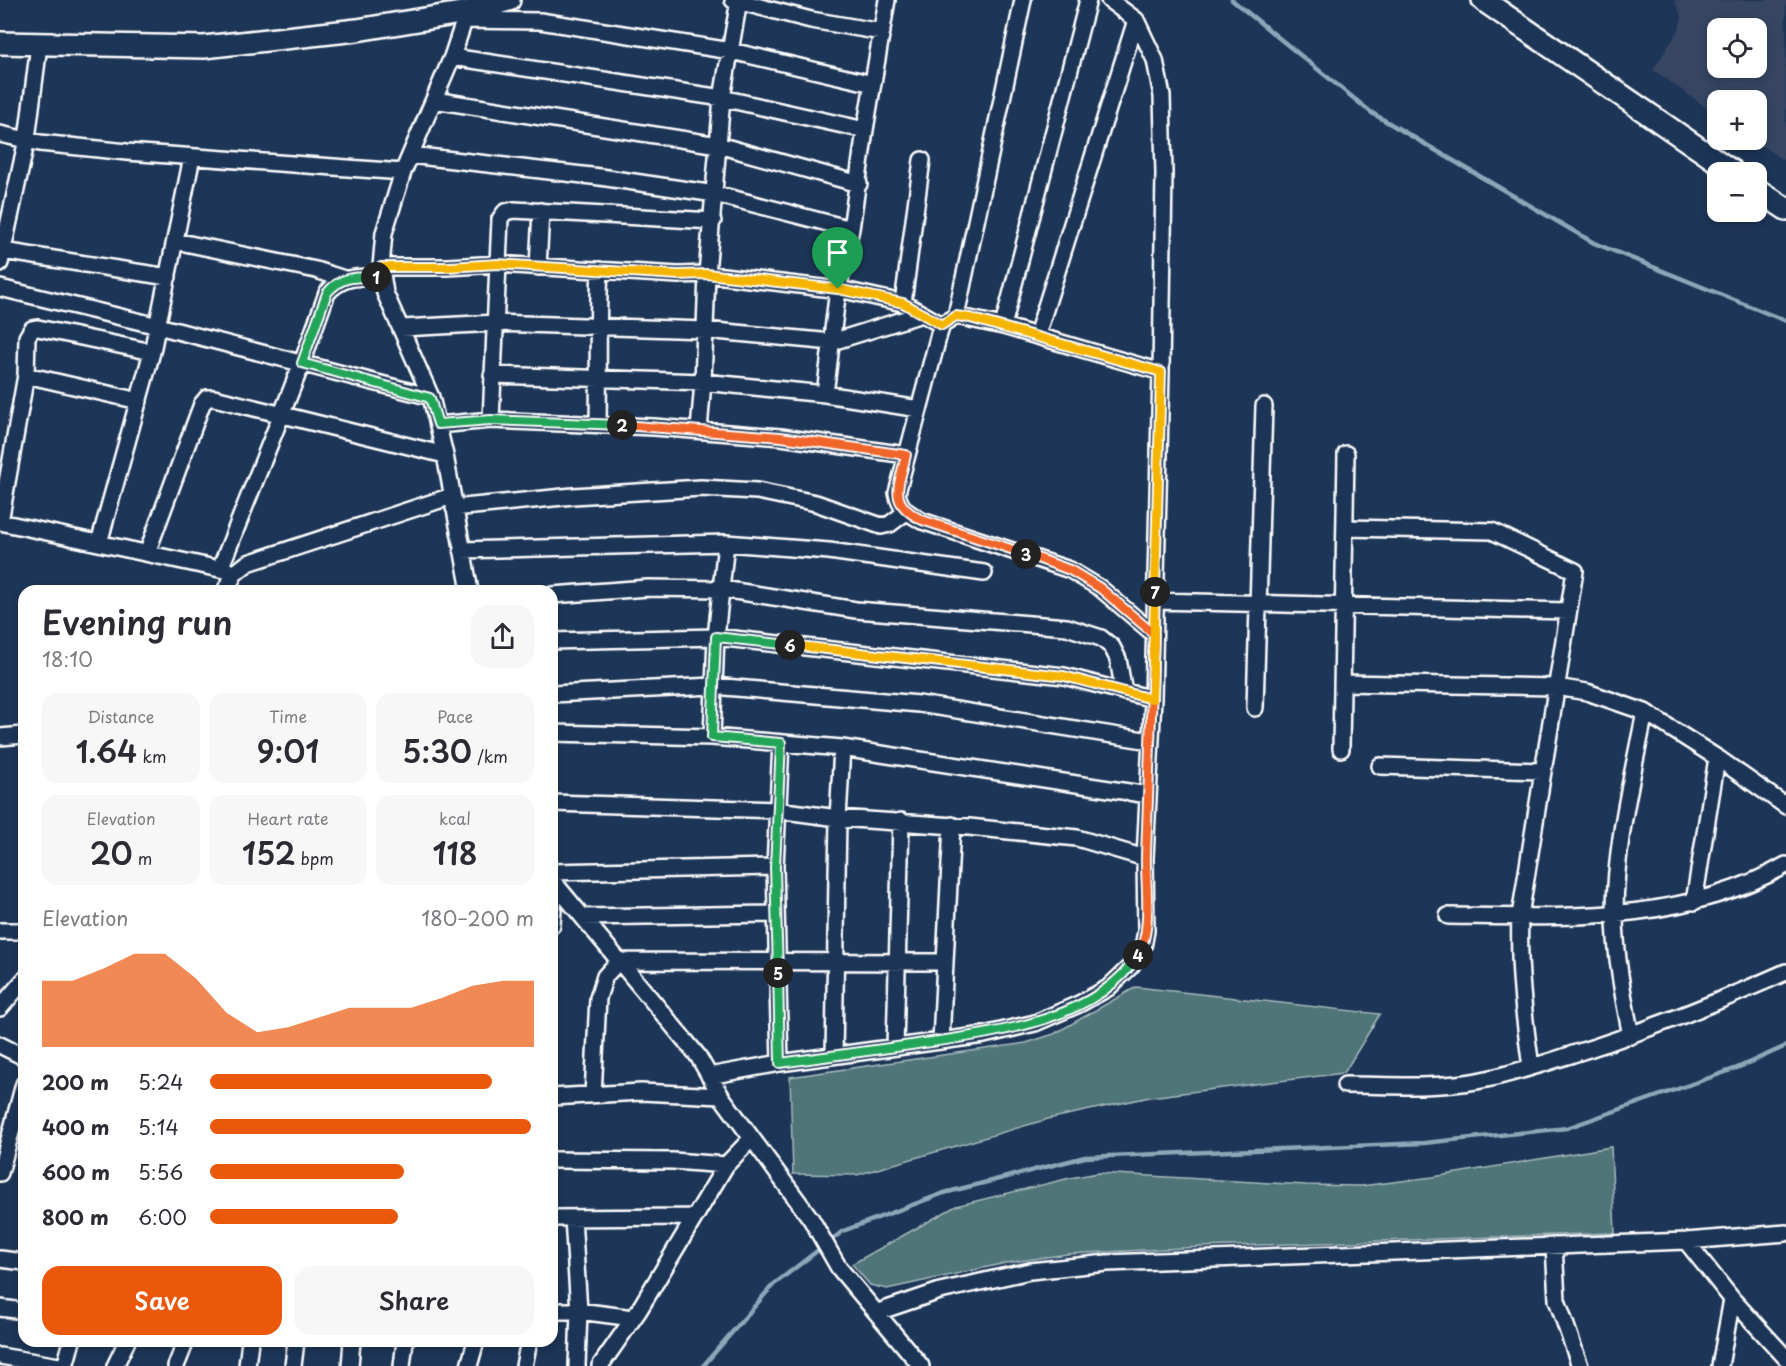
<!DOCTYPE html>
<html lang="en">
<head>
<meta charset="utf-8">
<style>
  :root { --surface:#fff; --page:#f7f7f7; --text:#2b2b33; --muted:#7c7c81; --accent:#ea580c }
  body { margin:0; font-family:"Playpen Sans",sans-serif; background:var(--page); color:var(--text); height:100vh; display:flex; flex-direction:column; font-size:22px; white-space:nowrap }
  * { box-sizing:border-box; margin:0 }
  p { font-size:20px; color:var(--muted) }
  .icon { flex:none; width:33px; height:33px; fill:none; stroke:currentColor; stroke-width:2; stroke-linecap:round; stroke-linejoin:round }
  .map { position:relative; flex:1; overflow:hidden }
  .sheet { position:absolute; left:18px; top:585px; width:540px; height:762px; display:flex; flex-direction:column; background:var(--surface); border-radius:18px; box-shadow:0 3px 9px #0003 }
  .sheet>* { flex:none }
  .tools { position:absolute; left:1707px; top:18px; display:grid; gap:12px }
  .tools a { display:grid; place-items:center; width:60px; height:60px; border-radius:12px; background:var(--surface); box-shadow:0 3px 9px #0003; font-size:30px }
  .pin { position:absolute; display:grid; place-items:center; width:51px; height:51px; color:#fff; margin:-62px -26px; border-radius:50% 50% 50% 0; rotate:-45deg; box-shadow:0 0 6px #0007 }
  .pin .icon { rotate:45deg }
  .km { position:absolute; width:30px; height:30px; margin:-15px; border-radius:50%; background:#222; color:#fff; font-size:16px; line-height:30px; text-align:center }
  .round { display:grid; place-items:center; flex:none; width:63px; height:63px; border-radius:18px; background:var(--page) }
  .head { display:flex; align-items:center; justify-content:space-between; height:102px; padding:0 24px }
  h1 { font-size:33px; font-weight:600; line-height:45px }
  .figures { display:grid; grid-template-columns:repeat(3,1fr); gap:9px; height:102px; padding:6px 24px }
  .figures div { display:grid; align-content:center; border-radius:15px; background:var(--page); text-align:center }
  .figures b { font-size:30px; font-weight:600 }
  .figures small { font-size:16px; font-weight:400 }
  .figures p { font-size:16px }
  .chart { height:168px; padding:12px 24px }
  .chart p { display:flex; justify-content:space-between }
  .chart svg { width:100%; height:108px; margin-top:6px; fill:var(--accent); opacity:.7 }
  .action { display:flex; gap:12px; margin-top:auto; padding:12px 24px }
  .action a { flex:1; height:69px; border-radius:18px; background:var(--accent); color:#fff; font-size:24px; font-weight:600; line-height:69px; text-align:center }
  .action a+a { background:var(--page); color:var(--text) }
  ul { padding:0 24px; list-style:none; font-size:20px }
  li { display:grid; grid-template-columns:96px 72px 1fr; align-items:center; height:45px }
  li i { height:15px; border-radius:8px; background:var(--accent) }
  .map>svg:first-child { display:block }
</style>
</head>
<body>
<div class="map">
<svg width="1786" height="1366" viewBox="0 0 1786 1366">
  <rect width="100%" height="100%" fill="#1d3557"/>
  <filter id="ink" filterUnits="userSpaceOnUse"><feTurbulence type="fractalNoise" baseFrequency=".0167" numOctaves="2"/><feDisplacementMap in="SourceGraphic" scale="12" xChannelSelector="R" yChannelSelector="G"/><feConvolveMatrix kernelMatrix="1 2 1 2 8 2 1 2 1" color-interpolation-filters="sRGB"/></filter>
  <g filter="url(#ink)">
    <path fill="#354462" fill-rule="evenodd" d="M1674,0H1786V162L1753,140H1756V100H1718L1717,115L1653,70L1679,29L1682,17ZM1718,28H1756V68H1718Z"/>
    <path fill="#4f7579" stroke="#a7babc" stroke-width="1.5" d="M1136,987L1380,1014L1344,1073L1150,1097L1048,1119L857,1175L793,1174L790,1077L1026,1043L1054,1034Z
      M1611,1147L1615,1233L1202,1247L1068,1254L1006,1263L887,1289L870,1285L852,1264L956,1206L1070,1178L1098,1173L1306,1185L1361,1186L1433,1177Z"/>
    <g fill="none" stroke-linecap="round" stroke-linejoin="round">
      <path stroke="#8da6b8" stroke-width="4.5" d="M1232,0L1372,113L1594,243L1786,321
        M703,1366L773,1285L843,1231L944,1193L1085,1157L1424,1143L1567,1128L1737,1068L1786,1046"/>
      <g stroke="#fff" stroke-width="20">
        <path id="street" d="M733,0L811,20L882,32
          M467,12L452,57L403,172L384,233L381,267L385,293L431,397L445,455L470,591
          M464,20L540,21L731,51L873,84
          M452,57L722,98L865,130
          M434,100L718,145L859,184
          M0,134L40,143L127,152L403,172
          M410,155L600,177L715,194L851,229
          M175,241L316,270L344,279
          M3,251L168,277
          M0,263L27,139L39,45
          M381,267H448L498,264L678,275L707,274L848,291L903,303L942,325
          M538,267L541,211
          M0,288L158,326L431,397
          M903,303L922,160
          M956,316L1023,0
          M1003,326L1088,0
          M402,328L496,323L705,330L832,342L922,314
          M1037,335L1136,20
          M26,375L27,337L32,329L38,328L152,352
          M492,375L703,382L825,394L838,289L851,229L865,130L887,0
          M825,394L919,409
          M491,420L500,219L505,212L514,210L713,221
          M598,424C599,372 597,322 600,270
          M438,425L491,420L654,427L781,437L906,455
          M699,430L703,382L707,274L722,98L739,0
          M454,508L573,496L701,488L757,491L816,503L881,526L890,524L906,512
          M0,522L26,375L139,401
          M0,522L229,571
          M1345,528L1492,531L1575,571L1520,916C1518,967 1524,1017 1531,1067
          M99,543L152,352L192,157
          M462,550L726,543
          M147,553L202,404L207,398H214L445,455
          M220,569L302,363L327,293C343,275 360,277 382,277
          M225,591L235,573L248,563L452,496
          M552,595L648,588L722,589L856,610L1067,627L1101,638L1112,647L1118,659L1124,692
          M1155,601L1568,611
          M1154,634L1100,588L1070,570L922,521C908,513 900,509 897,493L939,334L942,325L956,316L1003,326L1161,372
          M552,641L716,637L1064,676L1153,699
          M1342,683L1556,687L1587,692L1645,712L1719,759L1786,806
          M552,694L713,686L919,704L1150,741
          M1255,708L1264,406
          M552,733L712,737L842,748L1148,795
          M0,737L24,735
          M712,737L716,637L726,543L829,551L984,573
          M1341,749L1346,454
          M1380,766L1542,771
          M552,803L777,810L838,818L969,827L1077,838L1145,858
          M552,872L775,867
          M552,880L698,1056L721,1096L811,1219L839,1268L921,1366
          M1694,902L1717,758
          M1448,916C1563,917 1683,924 1786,865
          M583,917L776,914
          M552,925L554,895
          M0,931H24
          M0,1008L24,980
          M1631,1036C1623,995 1615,954 1615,913C1615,845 1632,778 1645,712
          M941,1041L952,825
          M0,1045L24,1057
          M895,1047L901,821
          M834,1055L838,818L842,748
          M780,1063L775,867L781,743
          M709,1076L780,1063L984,1035L1035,1023L1079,1004L1108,988L1131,966L1143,947L1146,931L1145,858L1153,699L1161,372L1164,173L1162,96L1155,60L1136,20L1109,0
          M1345,1085C1388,1085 1434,1089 1477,1081C1510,1075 1542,1064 1573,1054C1647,1031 1716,1003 1786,972
          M593,1095L598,998L605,976L619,961L945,962
          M552,1097L641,1092L721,1096
          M552,1160L673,1161L726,1165
          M0,1173L24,1084
          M552,1218L693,1217
          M573,1218L579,1311L577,1366
          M1686,1241L1732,1299L1786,1358
          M1554,1246L1557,1300L1580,1366
          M0,1259L24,1262
          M0,1308L24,1311
          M552,1311H579L633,1318
          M878,1312L940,1291L1030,1271L1107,1263L1686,1241L1786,1233
          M0,1356L59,1366
          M65,1366L72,1341
          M115,1366L127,1341
          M176,1366L186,1341
          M247,1366L250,1341
          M293,1366L296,1341
          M350,1366L352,1341
          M402,1366L405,1341
          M469,1366L476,1341
          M524,1366L529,1341
          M600,1366L639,1310L726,1165L751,1139
          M1720,1366L1732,1299"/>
      </g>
      <g stroke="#fff" stroke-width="26">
        <path id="secondary" d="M1483,0L1733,172
          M0,43L204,47L357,30L467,12L509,0
          M1756,189L1786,209"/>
      </g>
      <use href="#street" stroke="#1d3557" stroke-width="15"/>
      <use href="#secondary" stroke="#1d3557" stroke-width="21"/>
    </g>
  </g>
  <g fill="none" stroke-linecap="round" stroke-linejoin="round" filter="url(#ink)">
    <g stroke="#fff" stroke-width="12">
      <path id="split-1" d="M376,277H382L381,267H448L498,264L678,275L707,274L838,289"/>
    </g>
    <g stroke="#fff" stroke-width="12">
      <path id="split-2" d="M376,277C355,277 341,276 327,293L302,363L430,398L438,424L491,420L622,425"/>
    </g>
    <g stroke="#fff" stroke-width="12">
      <path id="split-3" d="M622,425L781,437L906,455C899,488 887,502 922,520L1026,554"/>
    </g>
    <g stroke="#fff" stroke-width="12">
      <path id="split-4" d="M1026,554L1070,570L1100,588L1154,634C1152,708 1148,781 1146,855C1145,883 1153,931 1138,955"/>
    </g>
    <g stroke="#fff" stroke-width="12">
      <path id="split-5" d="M778,973L780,1063C824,1057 868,1051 911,1045C985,1034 1095,1024 1138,955"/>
    </g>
    <g stroke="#fff" stroke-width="12">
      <path id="split-6" d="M778,973L775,867L781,743L712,737L716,637L790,645"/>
    </g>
    <g stroke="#fff" stroke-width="12">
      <path id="split-7" d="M790,645L1064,676L1152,699L1155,592"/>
    </g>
    <g stroke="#fff" stroke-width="12">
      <path id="split-8" d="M838,289L903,303L942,325L956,316L970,318L1161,372L1155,592"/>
    </g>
    <use href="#split-1" stroke="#f5b400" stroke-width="8"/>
    <use href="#split-2" stroke="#22a559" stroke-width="8"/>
    <use href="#split-3" stroke="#f0652b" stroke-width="8"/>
    <use href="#split-4" stroke="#f0652b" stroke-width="8"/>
    <use href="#split-5" stroke="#22a559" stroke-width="8"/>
    <use href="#split-6" stroke="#22a559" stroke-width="8"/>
    <use href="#split-7" stroke="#f5b400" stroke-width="8"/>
    <use href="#split-8" stroke="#f5b400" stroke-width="8"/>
  </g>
</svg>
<div class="tools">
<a><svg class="icon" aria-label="locate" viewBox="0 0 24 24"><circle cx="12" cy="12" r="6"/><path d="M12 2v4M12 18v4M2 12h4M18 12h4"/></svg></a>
<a>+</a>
<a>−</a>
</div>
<div class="pin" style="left:838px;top:289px;background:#1e9e55"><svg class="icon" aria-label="arrive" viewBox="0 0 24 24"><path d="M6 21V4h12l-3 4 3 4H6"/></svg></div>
<b class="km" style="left:376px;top:277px">1</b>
<b class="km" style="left:622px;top:425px">2</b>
<b class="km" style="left:1026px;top:554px">3</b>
<b class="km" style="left:1138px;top:955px">4</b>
<b class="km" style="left:778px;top:973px">5</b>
<b class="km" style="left:790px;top:645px">6</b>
<b class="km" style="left:1155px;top:592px">7</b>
<section class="sheet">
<div class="head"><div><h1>Evening run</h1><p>18:10</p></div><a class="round"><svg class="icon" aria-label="share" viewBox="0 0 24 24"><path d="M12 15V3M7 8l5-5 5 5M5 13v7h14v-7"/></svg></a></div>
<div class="figures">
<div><p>Distance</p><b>1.64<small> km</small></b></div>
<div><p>Time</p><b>9:01</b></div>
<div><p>Pace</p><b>5:30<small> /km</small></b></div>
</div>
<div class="figures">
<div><p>Elevation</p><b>20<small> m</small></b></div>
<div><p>Heart rate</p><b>152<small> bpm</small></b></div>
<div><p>kcal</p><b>118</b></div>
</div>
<div class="chart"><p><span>Elevation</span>180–200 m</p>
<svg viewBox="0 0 160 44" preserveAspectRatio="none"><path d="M0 44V17L10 17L20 12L30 6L40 6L50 16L60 30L70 38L80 36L90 32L100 28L110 28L120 28L130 24L140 19L150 17L160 17V44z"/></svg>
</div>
<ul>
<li><b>200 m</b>5:24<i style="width:87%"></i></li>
<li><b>400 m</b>5:14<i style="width:99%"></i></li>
<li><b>600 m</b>5:56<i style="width:60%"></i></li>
<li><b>800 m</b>6:00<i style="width:58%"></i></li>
</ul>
<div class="action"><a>Save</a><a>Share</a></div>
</section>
</div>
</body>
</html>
